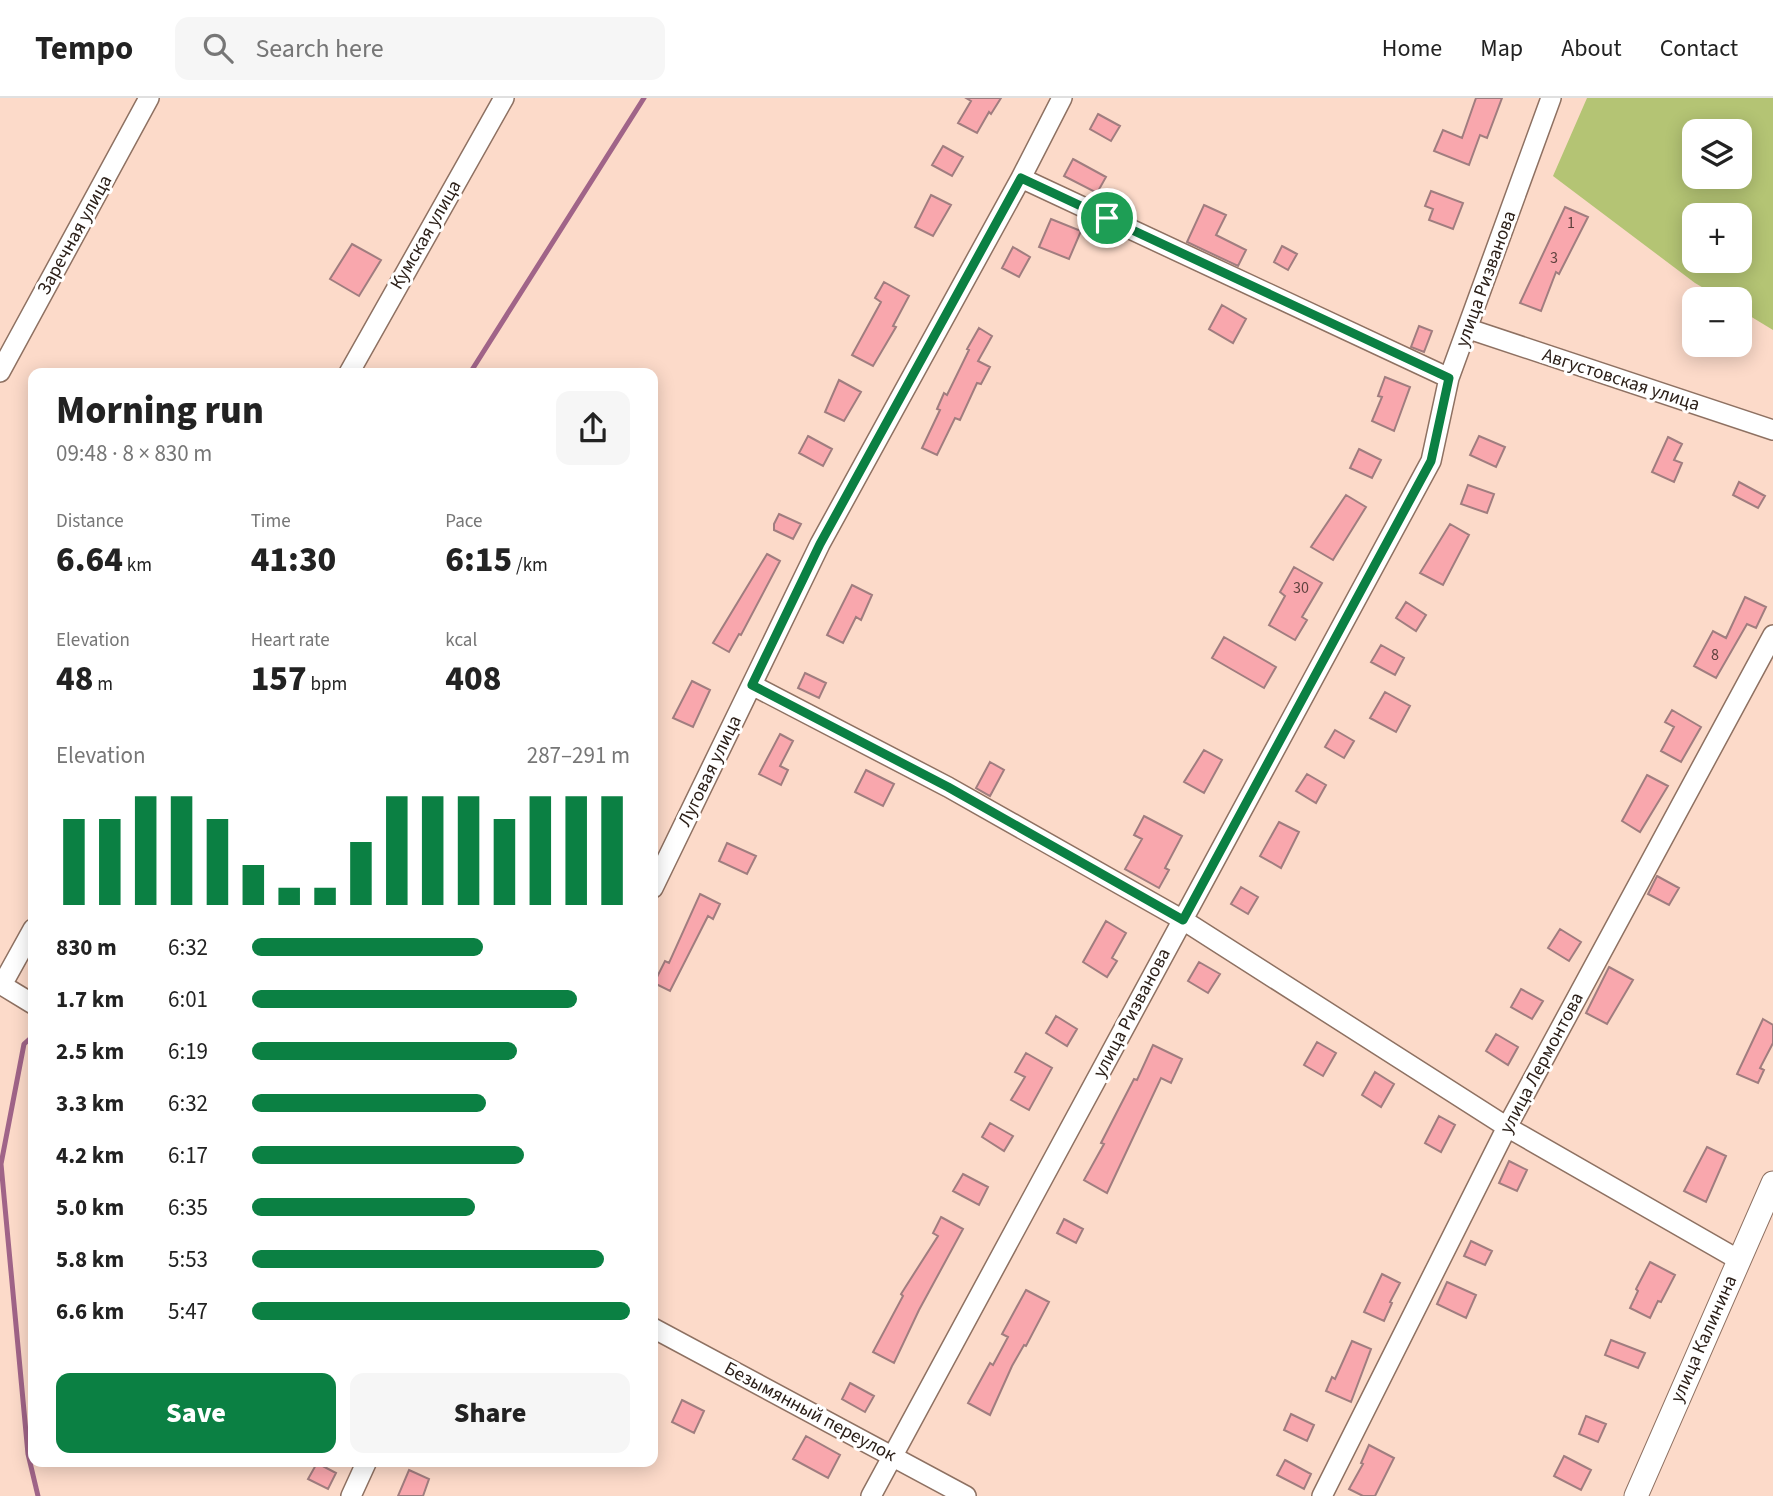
<!DOCTYPE html>
<html lang="en">
<head>
<meta charset="utf-8">
<style>
  :root { --surface:#fff; --page:#f6f6f6; --text:#222; --muted:#767676; --line:#e0e0e0; --accent:#0b8043 }
  body { margin:0; font-family:"Source Sans 3",sans-serif; background:var(--page); color:var(--text); height:100vh; display:flex; flex-direction:column; font-size:26px; white-space:nowrap }
  * { box-sizing:border-box; margin:0 }
  p { font-size:23px; color:var(--muted) }
  .icon { flex:none; width:38px; height:38px; fill:none; stroke:currentColor; stroke-width:2; stroke-linecap:round; stroke-linejoin:round }
  .map { position:relative; flex:1; overflow:hidden }
  .panel { position:absolute; left:28px; top:270px; width:630px; height:1099px; display:flex; flex-direction:column; background:var(--surface); border-radius:14px; box-shadow:0 4px 18px #0003 }
  .panel>* { flex:none }
  .tools { position:absolute; left:1682px; top:21px; display:grid; gap:14px }
  .tools a { display:grid; place-items:center; width:70px; height:70px; border-radius:14px; background:var(--surface); box-shadow:0 4px 18px #0003; font-size:35px }
  .pin { position:absolute; display:grid; place-items:center; width:60px; height:60px; color:#fff; margin:-30px; border:4px solid #fff; border-radius:50%; box-shadow:0 2px 7px #0007 }
  .round { display:grid; place-items:center; flex:none; width:74px; height:74px; border-radius:14px; background:var(--page) }
  .head { display:flex; align-items:center; justify-content:space-between; height:119px; padding:0 28px }
  h1 { font-size:38px; font-weight:800; line-height:52px }
  .metrics { display:grid; grid-template-columns:repeat(3,1fr); gap:10px; height:119px; padding:7px 28px }
  .metrics div { display:grid; align-content:center }
  .metrics b { font-size:35px; font-weight:800 }
  .metrics small { font-size:19px; font-weight:400 }
  .metrics p { font-size:19px }
  .chart { height:196px; padding:14px 28px }
  .chart p { display:flex; justify-content:space-between }
  .chart svg { width:100%; height:126px; margin-top:7px; stroke:var(--accent); stroke-width:6 }
  .button { display:flex; gap:14px; margin-top:auto; padding:14px 28px }
  .button a { flex:1; height:80px; border-radius:14px; background:var(--accent); color:#fff; font-size:28px; font-weight:800; line-height:80px; text-align:center }
  .button a+a { background:var(--page); color:var(--text) }
  ul { padding:0 28px; list-style:none; font-size:23px }
  li { display:grid; grid-template-columns:112px 84px 1fr; align-items:center; height:52px }
  li i { height:18px; border-radius:9px; background:var(--accent) }
  header { display:flex; align-items:center; gap:42px; box-sizing:border-box; height:98px; padding:0 35px; background:var(--surface); border-bottom:2px solid var(--line) }
  header strong { font-size:33px }
  nav { display:flex; gap:38px; margin-inline-start:auto; font-size:24px }
  .search { width:490px; height:63px; background:var(--page); display:flex; align-items:center; gap:18px; box-sizing:border-box; padding:0 24px; border-radius:14px; color:var(--muted); font-size:26px }
  .map>svg:first-child { display:block }
</style>
</head>
<body>
<header>
<strong>Tempo</strong>
<div class="search"><svg class="icon" aria-label="search" viewBox="0 0 24 24"><circle cx="10" cy="10" r="6"/><path d="M15 15l6 6"/></svg>Search here</div>
<nav><a>Home</a><a>Map</a><a>About</a><a>Contact</a></nav>
</header>
<div class="map">
<svg width="1773" height="1398" viewBox="0 0 1773 1398">
  <rect width="100%" height="100%" fill="#fcdac9"/>
  <path fill="#b4c474" fill-rule="evenodd" d="M1587,0H1773V232L1740,212V201H1722L1695,185L1553,78ZM1694,33H1740V79H1694ZM1694,117H1740V163H1694Z"/>
  <g fill="none" stroke-linecap="round" stroke-linejoin="round">
    <path stroke="#a06488" stroke-width="5" d="M470,275L644,0
      M33,938L24,946L1,1066L28,1356L38,1398"/>
  </g>
  <path fill="#f9a7ad" stroke="#a07d7f" stroke-width="2" d="M966,0H1001L991,16L989,14L977,35L958,25L971,3Z
    M1476,0H1502L1487,40L1480,37L1469,67L1434,53L1443,32L1462,40Z
    M1098,16L1120,28L1111,43L1090,31Z
    M943,48L963,59L952,78L932,67Z
    M1073,61L1106,79L1097,95L1064,78Z
    M1431,93L1463,105L1453,131L1429,122L1433,111L1425,108Z
    M931,97L951,107L933,138L915,129Z
    M1204,107L1226,117L1216,137L1246,152L1238,168L1187,144Z
    M1565,109L1588,119L1559,176L1556,174L1541,213L1520,205Z
    M1051,121L1081,133L1069,161L1039,149Z
    M352,146L381,162L359,198L330,181Z
    M1282,148L1297,156L1288,172L1274,164Z
    M1013,149L1030,159L1019,179L1002,170Z
    M884,184L909,198L893,228L896,229L873,268L852,257L881,204L875,200Z
    M1222,207L1246,221L1233,245L1209,231Z
    M1419,228L1432,233L1424,254L1411,249Z
    M979,230L992,238L978,263L990,269L981,286L977,285L960,322L955,320L937,357L922,350L940,312L937,311L944,295L947,297L969,252L967,251Z
    M1385,279L1410,289L1394,333L1372,323L1382,299L1378,298Z
    M839,282L861,294L844,323L825,314Z
    M808,338L832,351L823,368L799,355Z
    M1479,338L1505,349L1496,369L1470,357Z
    M1668,339L1682,346L1674,362L1682,365L1674,384L1652,374Z
    M1359,351L1381,362L1372,380L1350,370Z
    M1739,384L1765,398L1758,410L1733,397Z
    M1468,387L1494,396L1487,415L1461,406Z
    M1346,397L1366,409L1333,462L1311,449Z
    M779,416L801,426L793,441L774,432V426Z
    M1450,426L1469,437L1443,487L1420,475Z
    M767,456L780,463L741,537L739,536L729,554L713,545Z
    M1294,469L1322,485L1302,519L1307,522L1295,542L1269,527L1285,498L1280,494Z
    M852,487L872,497L861,522L856,519L843,545L827,537Z
    M1745,499L1766,509L1756,530L1747,526L1716,580L1694,568L1713,533L1726,540Z
    M1406,504L1426,517L1416,533L1396,520Z
    M1224,539L1276,569L1264,590L1212,560Z
    M1381,547L1404,560L1395,577L1371,564Z
    M805,575L826,585L819,600L798,590Z
    M692,583L710,592L693,629L673,620Z
    M1385,594L1410,608L1396,634L1370,620Z
    M1672,612L1701,629L1681,664L1661,653L1674,629L1665,624Z
    M1335,632L1354,643L1344,660L1325,649Z
    M780,636L793,643L780,668L788,672L781,687L759,676Z
    M1204,652L1222,662L1204,695L1184,684Z
    M990,664L1004,672L990,698L976,690Z
    M866,672L894,686L883,708L855,694Z
    M1307,676L1326,687L1316,705L1296,693Z
    M1647,677L1668,688L1640,734L1622,723Z
    M1144,718L1182,738L1165,770L1169,772L1159,790L1125,771L1142,741L1134,737Z
    M1279,724L1299,734L1281,770L1260,758Z
    M727,745L756,758L747,776L719,763Z
    M1657,778L1679,790L1669,807L1648,796Z
    M1241,789L1258,799L1248,816L1231,806Z
    M700,796L720,806L713,821L708,818L670,893L654,885L665,863L669,865Z
    M1106,823L1126,835L1112,860L1117,863L1107,879L1083,864Z
    M1560,831L1581,844L1569,863L1548,850Z
    M1199,864L1220,876L1208,895L1188,883Z
    M1609,869L1633,882L1607,926L1586,915Z
    M1521,891L1543,903L1532,921L1511,909Z
    M1056,918L1077,931L1067,948L1046,935Z
    M1763,921L1773,927V945L1760,970L1764,972L1758,985L1737,976Z
    M1496,936L1518,949L1508,967L1486,953Z
    M1317,944L1336,955L1323,978L1304,967Z
    M1153,947L1182,961L1171,985L1161,980L1107,1095L1084,1082L1104,1046L1101,1045L1119,1010L1134,981L1137,982Z
    M1026,955L1052,970L1029,1012L1011,1002L1025,979L1015,974Z
    M1375,974L1394,986L1381,1009L1362,997Z
    M1439,1018L1455,1027L1441,1054L1425,1045Z
    M990,1025L1013,1038L1004,1053L982,1039Z
    M1707,1049L1726,1058L1706,1104L1684,1093Z
    M1509,1063L1527,1072L1517,1093L1499,1085Z
    M963,1076L988,1089L979,1107L953,1093Z
    M941,1119L963,1131L919,1212L894,1265L873,1254L903,1198L901,1196L938,1138L933,1135Z
    M1064,1121L1083,1131L1076,1145L1057,1135Z
    M1471,1143L1492,1153L1485,1167L1464,1158Z
    M1650,1164L1675,1177L1661,1204L1658,1203L1650,1220L1630,1210L1638,1193L1636,1191Z
    M1382,1176L1400,1185L1390,1204L1392,1205L1384,1223L1364,1214Z
    M1447,1184L1476,1197L1466,1220L1437,1206Z
    M1026,1192L1049,1204L1026,1248L1024,1247L1012,1268L990,1317L968,1305L990,1265L993,1267L1008,1239L1002,1236Z
    M1611,1242L1645,1255L1638,1270L1605,1257Z
    M1352,1243L1371,1251L1351,1304L1326,1293L1332,1279L1335,1281Z
    M850,1285L874,1298L865,1314L842,1301Z
    M682,1302L704,1313L694,1335L672,1324Z
    M1291,1316L1314,1327L1307,1343L1284,1332Z
    M1586,1318L1606,1326L1598,1344L1579,1336Z
    M806,1338L840,1357L828,1380L793,1361Z
    M1369,1347L1394,1360L1375,1398H1363L1349,1391L1363,1366L1361,1365Z
    M1564,1358L1591,1372L1581,1392L1554,1378Z
    M1285,1362L1311,1376L1304,1391L1277,1377Z
    M317,1365L336,1375L328,1391L308,1381Z
    M409,1372L429,1381L423,1398H398Z"/>
  <g fill="none" stroke-linecap="round" stroke-linejoin="round">
    <g stroke="#8e7162" stroke-width="22">
      <path id="minor" d="M1021,80L1449,280
        M1469,231L1773,332
        M0,274L149,0
        M349,275L504,0
        M752,587L948,689L1183,822L1507,1029L1739,1162
        M653,790L820,446L1021,80L1062,0
        M0,886L33,906
        M2,887L33,831
        M653,1230L966,1398
        M351,1398L367,1363
        M871,1398L1431,363L1449,280L1551,0
        M1322,1398L1507,1029L1773,537"/>
    </g>
    <g stroke="#8e7162" stroke-width="25">
      <path id="tertiary" d="M1636,1398L1773,1085"/>
    </g>
    <use href="#minor" stroke="#fff" stroke-width="19"/>
    <use href="#tertiary" stroke="#fff" stroke-width="23"/>
  </g>
  <g fill="none" stroke-linecap="round" stroke-linejoin="round">
    <g stroke="#fff" stroke-width="14">
      <path id="route" d="M1021,80L1449,280L1431,363L1183,822L948,689L752,587L820,446Z"/>
    </g>
    <use href="#route" stroke="#0b8043" stroke-width="9"/>
  </g>
  <g text-anchor="middle" dominant-baseline="central" stroke-width="6" stroke-linejoin="round" paint-order="stroke">
    <g font-size="16" fill="#5f423e">
      <text x="1571" y="125">1</text>
      <text x="1554" y="160">3</text>
      <text x="1301" y="490">30</text>
      <text x="1715" y="557">8</text>
    </g>
    <g font-size="19" fill="#2c2019" stroke="#fff">
      <text transform="translate(75 137) rotate(-61)">Заречная улица</text>
      <text transform="translate(426 137) rotate(-60)">Кумская улица</text>
      <text transform="translate(1486 181) rotate(-70)">улица Ризванова</text>
      <text transform="translate(1621 282) rotate(18)">Августовская улица</text>
      <text transform="translate(710 673) rotate(-64)">Луговая улица</text>
      <text transform="translate(1132 915) rotate(-62)">улица Ризванова</text>
      <text transform="translate(1542 965) rotate(-62)">улица Лермонтова</text>
      <text transform="translate(1704 1241) rotate(-66)">улица Калинина</text>
      <text transform="translate(810 1314) rotate(28)">Безымянный переулок</text>
    </g>
  </g>
</svg>
<div class="tools">
<a><svg class="icon" aria-label="layers" viewBox="0 0 24 24"><path d="M12 4l9 5-9 5-9-5zM3 14l9 5 9-5"/></svg></a>
<a>+</a>
<a>−</a>
</div>
<div class="pin" style="left:1107px;top:120px;background:#1e9e55"><svg class="icon" aria-label="arrive" viewBox="0 0 24 24"><path d="M6 21V4h12l-3 4 3 4H6"/></svg></div>
<section class="panel">
<div class="head"><div><h1>Morning run</h1><p>09:48 · 8 × 830 m</p></div><a class="round"><svg class="icon" aria-label="share" viewBox="0 0 24 24"><path d="M12 15V3M7 8l5-5 5 5M5 13v7h14v-7"/></svg></a></div>
<div class="metrics">
<div><p>Distance</p><b>6.64<small> km</small></b></div>
<div><p>Time</p><b>41:30</b></div>
<div><p>Pace</p><b>6:15<small> /km</small></b></div>
</div>
<div class="metrics">
<div><p>Elevation</p><b>48<small> m</small></b></div>
<div><p>Heart rate</p><b>157<small> bpm</small></b></div>
<div><p>kcal</p><b>408</b></div>
</div>
<div class="chart"><p><span>Elevation</span>287–291 m</p>
<svg viewBox="0 0 160 44" preserveAspectRatio="none"><path d="M5 44V14M15 44V14M25 44V6M35 44V6M45 44V14M55 44V30M65 44V38M75 44V38M85 44V22M95 44V6M105 44V6M115 44V6M125 44V14M135 44V6M145 44V6M155 44V6"/></svg>
</div>
<ul>
<li><b>830 m</b>6:32<i style="width:61%"></i></li>
<li><b>1.7 km</b>6:01<i style="width:86%"></i></li>
<li><b>2.5 km</b>6:19<i style="width:70%"></i></li>
<li><b>3.3 km</b>6:32<i style="width:62%"></i></li>
<li><b>4.2 km</b>6:17<i style="width:72%"></i></li>
<li><b>5.0 km</b>6:35<i style="width:59%"></i></li>
<li><b>5.8 km</b>5:53<i style="width:93%"></i></li>
<li><b>6.6 km</b>5:47<i style="width:100%"></i></li>
</ul>
<div class="button"><a>Save</a><a>Share</a></div>
</section>
</div>
</body>
</html>
